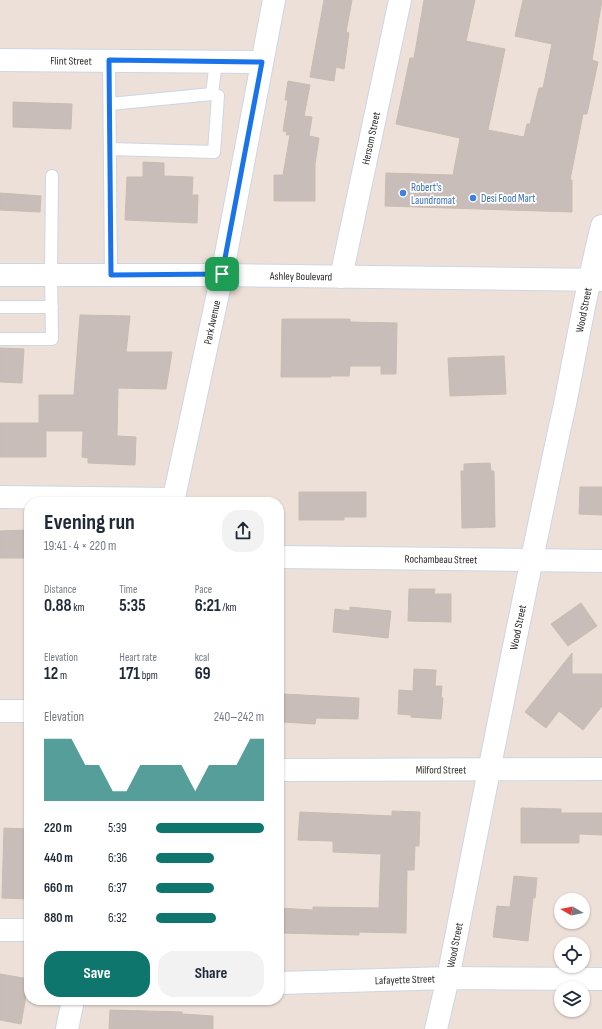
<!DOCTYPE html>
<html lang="en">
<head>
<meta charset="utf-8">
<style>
  :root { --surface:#fff; --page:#f2f2f3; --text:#1f2937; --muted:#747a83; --accent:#0f766e }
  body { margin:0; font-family:"Sofia Sans Condensed",sans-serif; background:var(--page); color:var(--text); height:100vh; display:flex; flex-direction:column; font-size:15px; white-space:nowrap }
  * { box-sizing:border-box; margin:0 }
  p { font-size:13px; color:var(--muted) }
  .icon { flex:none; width:22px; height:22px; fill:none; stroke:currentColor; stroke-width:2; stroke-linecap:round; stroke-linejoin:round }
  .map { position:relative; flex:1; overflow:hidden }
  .sheet { position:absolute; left:24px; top:497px; width:260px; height:508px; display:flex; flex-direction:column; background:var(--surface); border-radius:16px; box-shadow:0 1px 3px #0004 }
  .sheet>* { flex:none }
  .needle { width:26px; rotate:279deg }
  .tools { position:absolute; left:554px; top:893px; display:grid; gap:8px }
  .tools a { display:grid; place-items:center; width:36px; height:36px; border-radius:50%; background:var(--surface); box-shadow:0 1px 3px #0004; font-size:20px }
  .pin { position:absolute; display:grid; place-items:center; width:34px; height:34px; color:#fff; margin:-17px; border-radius:8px; box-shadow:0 2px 6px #0006 }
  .round { display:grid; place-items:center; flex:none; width:42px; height:42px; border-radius:16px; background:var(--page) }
  .summary { display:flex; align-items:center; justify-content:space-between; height:68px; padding:0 20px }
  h1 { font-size:22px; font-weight:700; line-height:30px }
  .metrics { display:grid; grid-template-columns:repeat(3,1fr); gap:6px; height:68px; padding:4px 20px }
  .metrics div { display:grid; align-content:center }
  .metrics b { font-size:17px; font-weight:700 }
  .metrics small { font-size:11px; font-weight:400 }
  .metrics p { font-size:11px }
  .chart { height:112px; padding:8px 20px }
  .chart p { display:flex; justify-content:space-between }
  .chart svg { width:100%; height:72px; margin-top:4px; fill:var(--accent); opacity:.7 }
  .button { display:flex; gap:8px; margin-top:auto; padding:8px 20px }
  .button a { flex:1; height:46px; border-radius:16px; background:var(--accent); color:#fff; font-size:16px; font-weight:700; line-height:46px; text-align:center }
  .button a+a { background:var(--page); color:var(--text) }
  ul { padding:0 20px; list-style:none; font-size:13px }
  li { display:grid; grid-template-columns:64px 48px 1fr; align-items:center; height:30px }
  li i { height:10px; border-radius:5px; background:var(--accent) }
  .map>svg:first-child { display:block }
</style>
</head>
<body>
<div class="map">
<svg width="602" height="1029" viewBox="0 0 602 1029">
  <rect width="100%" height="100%" fill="#ede0d8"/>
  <path fill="#c8bdb8" stroke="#c8bcb2" d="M324,0H352L346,32L349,33L344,69L336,67L334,81L310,77Z
    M424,0H475L466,41L505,49L488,130L524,137L527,124H530L539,88H543L552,44L515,36L523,0H602L592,60L598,62L587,114H583L570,180H572V212L385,206L386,173L453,175L460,138L396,124L410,58H414Z
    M288,81L310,85L304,116L312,117L309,136L319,138L315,164V201H274V175H283L290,135H286L287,132L283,131L288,100H285Z
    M13,102L72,104L71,129L13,127Z
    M143,162L164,163V176L193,177L192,195H198L197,223L125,220L127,177H143Z
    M0,193L41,196L40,212L0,210Z
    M80,315L130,316L126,352H172L166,389L118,388L117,436L136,437L135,465L88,463V458L82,457L83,431H46V457H0V423H39V395H74Z
    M282,319H350V322L397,323L396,374H381V366H350L349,376H331V377H281Z
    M0,348L24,349L22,383L0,382Z
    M504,356L506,394L450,396L448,358Z
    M490,463L491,471H494L495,527L462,528L461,471H464V464Z
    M580,487H602V515L579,514Z
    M299,492H366V517H344V520H299Z
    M26,530L27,558H0V531Z
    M409,589H435L434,594H451V622L408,621Z
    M581,603L597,626L568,646L551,624Z
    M350,607L391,611L388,638L333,632L335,609L350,611Z
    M572,653V674H602V706L583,730L559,711L546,728L525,712Z
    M414,669L436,670L435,686H442L441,698H443L441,719L411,717V715L398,714L399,690L413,691Z
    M283,694L359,698L358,719L316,718L315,724L282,722Z
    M521,808L561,809V813H602V835L579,834V843H521Z
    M392,811L420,812L419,846H415L414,870H407L406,933L359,932V935L279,933V908L313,910V907L379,908L381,854L333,852V841L298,840L300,812L392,816Z
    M4,828L29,829V899L2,898Z
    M514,876L537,878L535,898H533L528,941L493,937L497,906L510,907Z
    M0,974L29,979L21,1024L0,1020Z
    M110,1010L182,1012V1014L213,1016V1029H109Z"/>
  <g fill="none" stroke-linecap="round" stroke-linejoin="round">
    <g stroke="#cdd6e3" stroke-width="14">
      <path id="lane" d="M109,60L111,275
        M110,104L212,94L216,61
        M110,149L214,152L218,96L212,94
        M0,307H52
        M0,339H52L51,275L52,176"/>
    </g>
    <g stroke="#cdd6e3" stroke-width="24">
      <g id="street">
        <path id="s1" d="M0,60L262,62"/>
        <path d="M222,275L274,0"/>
        <path id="s2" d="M341,277L400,0"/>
        <path d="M0,497L173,499"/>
        <path id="s3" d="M279,557L602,561"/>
        <path d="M0,711H29"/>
        <path id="s4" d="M279,770L602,769"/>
        <path d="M0,930H29"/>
        <path id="s5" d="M279,983L448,978L602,979"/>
      </g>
    </g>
    <g stroke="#cdd6e3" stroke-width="24">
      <g id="secondary">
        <path id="s6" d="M0,275H222L602,280"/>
        <path id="s7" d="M173,502L222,275"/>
        <path d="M67,1029L73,1000"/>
        <path id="s8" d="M436,1029L448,978C486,786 523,594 565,404C577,344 587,285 602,226"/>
      </g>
    </g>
    <use href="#lane" stroke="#fff" stroke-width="12"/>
    <use href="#street" stroke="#fff" stroke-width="22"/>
    <use href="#secondary" stroke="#fff" stroke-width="22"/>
  </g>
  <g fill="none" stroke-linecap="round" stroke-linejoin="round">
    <g stroke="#fff" stroke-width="8">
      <path id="route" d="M109,60L262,62L222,274L111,275Z"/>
    </g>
    <use href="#route" stroke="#1a73e8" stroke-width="5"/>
  </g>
  <g fill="#3f7fe0" stroke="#fff" stroke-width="1.5">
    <circle cx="403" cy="193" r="4"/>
    <circle cx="473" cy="198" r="4"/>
  </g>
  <g text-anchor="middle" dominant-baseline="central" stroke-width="3.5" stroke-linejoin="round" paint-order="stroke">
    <g font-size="11" fill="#282828" stroke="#fff">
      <text stroke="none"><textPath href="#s1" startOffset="71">Flint Street</textPath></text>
      <text stroke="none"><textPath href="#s2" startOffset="142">Hersom Street</textPath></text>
      <text stroke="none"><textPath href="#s6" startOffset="301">Ashley Boulevard</textPath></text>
      <text stroke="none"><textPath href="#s8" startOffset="734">Wood Street</textPath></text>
      <text stroke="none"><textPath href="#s7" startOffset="184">Park Avenue</textPath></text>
      <text stroke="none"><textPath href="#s3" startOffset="162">Rochambeau Street</textPath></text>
      <text stroke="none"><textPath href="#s8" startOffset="410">Wood Street</textPath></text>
      <text stroke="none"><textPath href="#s4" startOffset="162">Milford Street</textPath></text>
      <text stroke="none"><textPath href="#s8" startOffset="86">Wood Street</textPath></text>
      <text stroke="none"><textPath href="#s5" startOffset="126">Lafayette Street</textPath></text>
    </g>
    <g font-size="11" fill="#366cbe" stroke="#fff" text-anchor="start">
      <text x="411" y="187">Robert's<tspan x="411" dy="13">Laundromat</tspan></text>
      <text x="481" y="198">Desi Food Mart</text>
    </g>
  </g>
</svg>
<div class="tools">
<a><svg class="needle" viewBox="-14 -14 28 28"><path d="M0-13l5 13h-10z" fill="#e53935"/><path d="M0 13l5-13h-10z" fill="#747a83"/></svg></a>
<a><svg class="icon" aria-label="locate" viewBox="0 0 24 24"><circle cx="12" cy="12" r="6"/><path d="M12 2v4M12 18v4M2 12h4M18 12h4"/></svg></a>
<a><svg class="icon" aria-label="layers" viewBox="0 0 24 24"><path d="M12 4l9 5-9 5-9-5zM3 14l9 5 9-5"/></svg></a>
</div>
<div class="pin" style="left:222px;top:274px;background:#1e9e55"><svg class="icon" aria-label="arrive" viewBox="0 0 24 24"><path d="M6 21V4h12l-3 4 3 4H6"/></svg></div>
<section class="sheet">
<div class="summary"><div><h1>Evening run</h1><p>19:41 · 4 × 220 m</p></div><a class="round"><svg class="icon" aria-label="share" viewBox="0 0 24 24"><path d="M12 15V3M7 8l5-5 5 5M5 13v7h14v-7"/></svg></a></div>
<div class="metrics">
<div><p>Distance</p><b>0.88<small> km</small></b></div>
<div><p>Time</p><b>5:35</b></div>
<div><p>Pace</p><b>6:21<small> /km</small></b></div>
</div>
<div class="metrics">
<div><p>Elevation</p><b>12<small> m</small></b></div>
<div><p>Heart rate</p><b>171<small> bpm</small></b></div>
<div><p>kcal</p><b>69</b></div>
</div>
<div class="chart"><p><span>Elevation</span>240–242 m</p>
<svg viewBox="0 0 160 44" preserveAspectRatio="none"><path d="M0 44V6L10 6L20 6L30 22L40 22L50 38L60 38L70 22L80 22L90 22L100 22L110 38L120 22L130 22L140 22L150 6L160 6V44z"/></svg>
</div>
<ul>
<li><b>220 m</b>5:39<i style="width:100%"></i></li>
<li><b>440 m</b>6:36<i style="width:54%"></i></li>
<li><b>660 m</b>6:37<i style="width:54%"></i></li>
<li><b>880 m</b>6:32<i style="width:56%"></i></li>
</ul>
<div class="button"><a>Save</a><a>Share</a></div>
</section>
</div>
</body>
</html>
